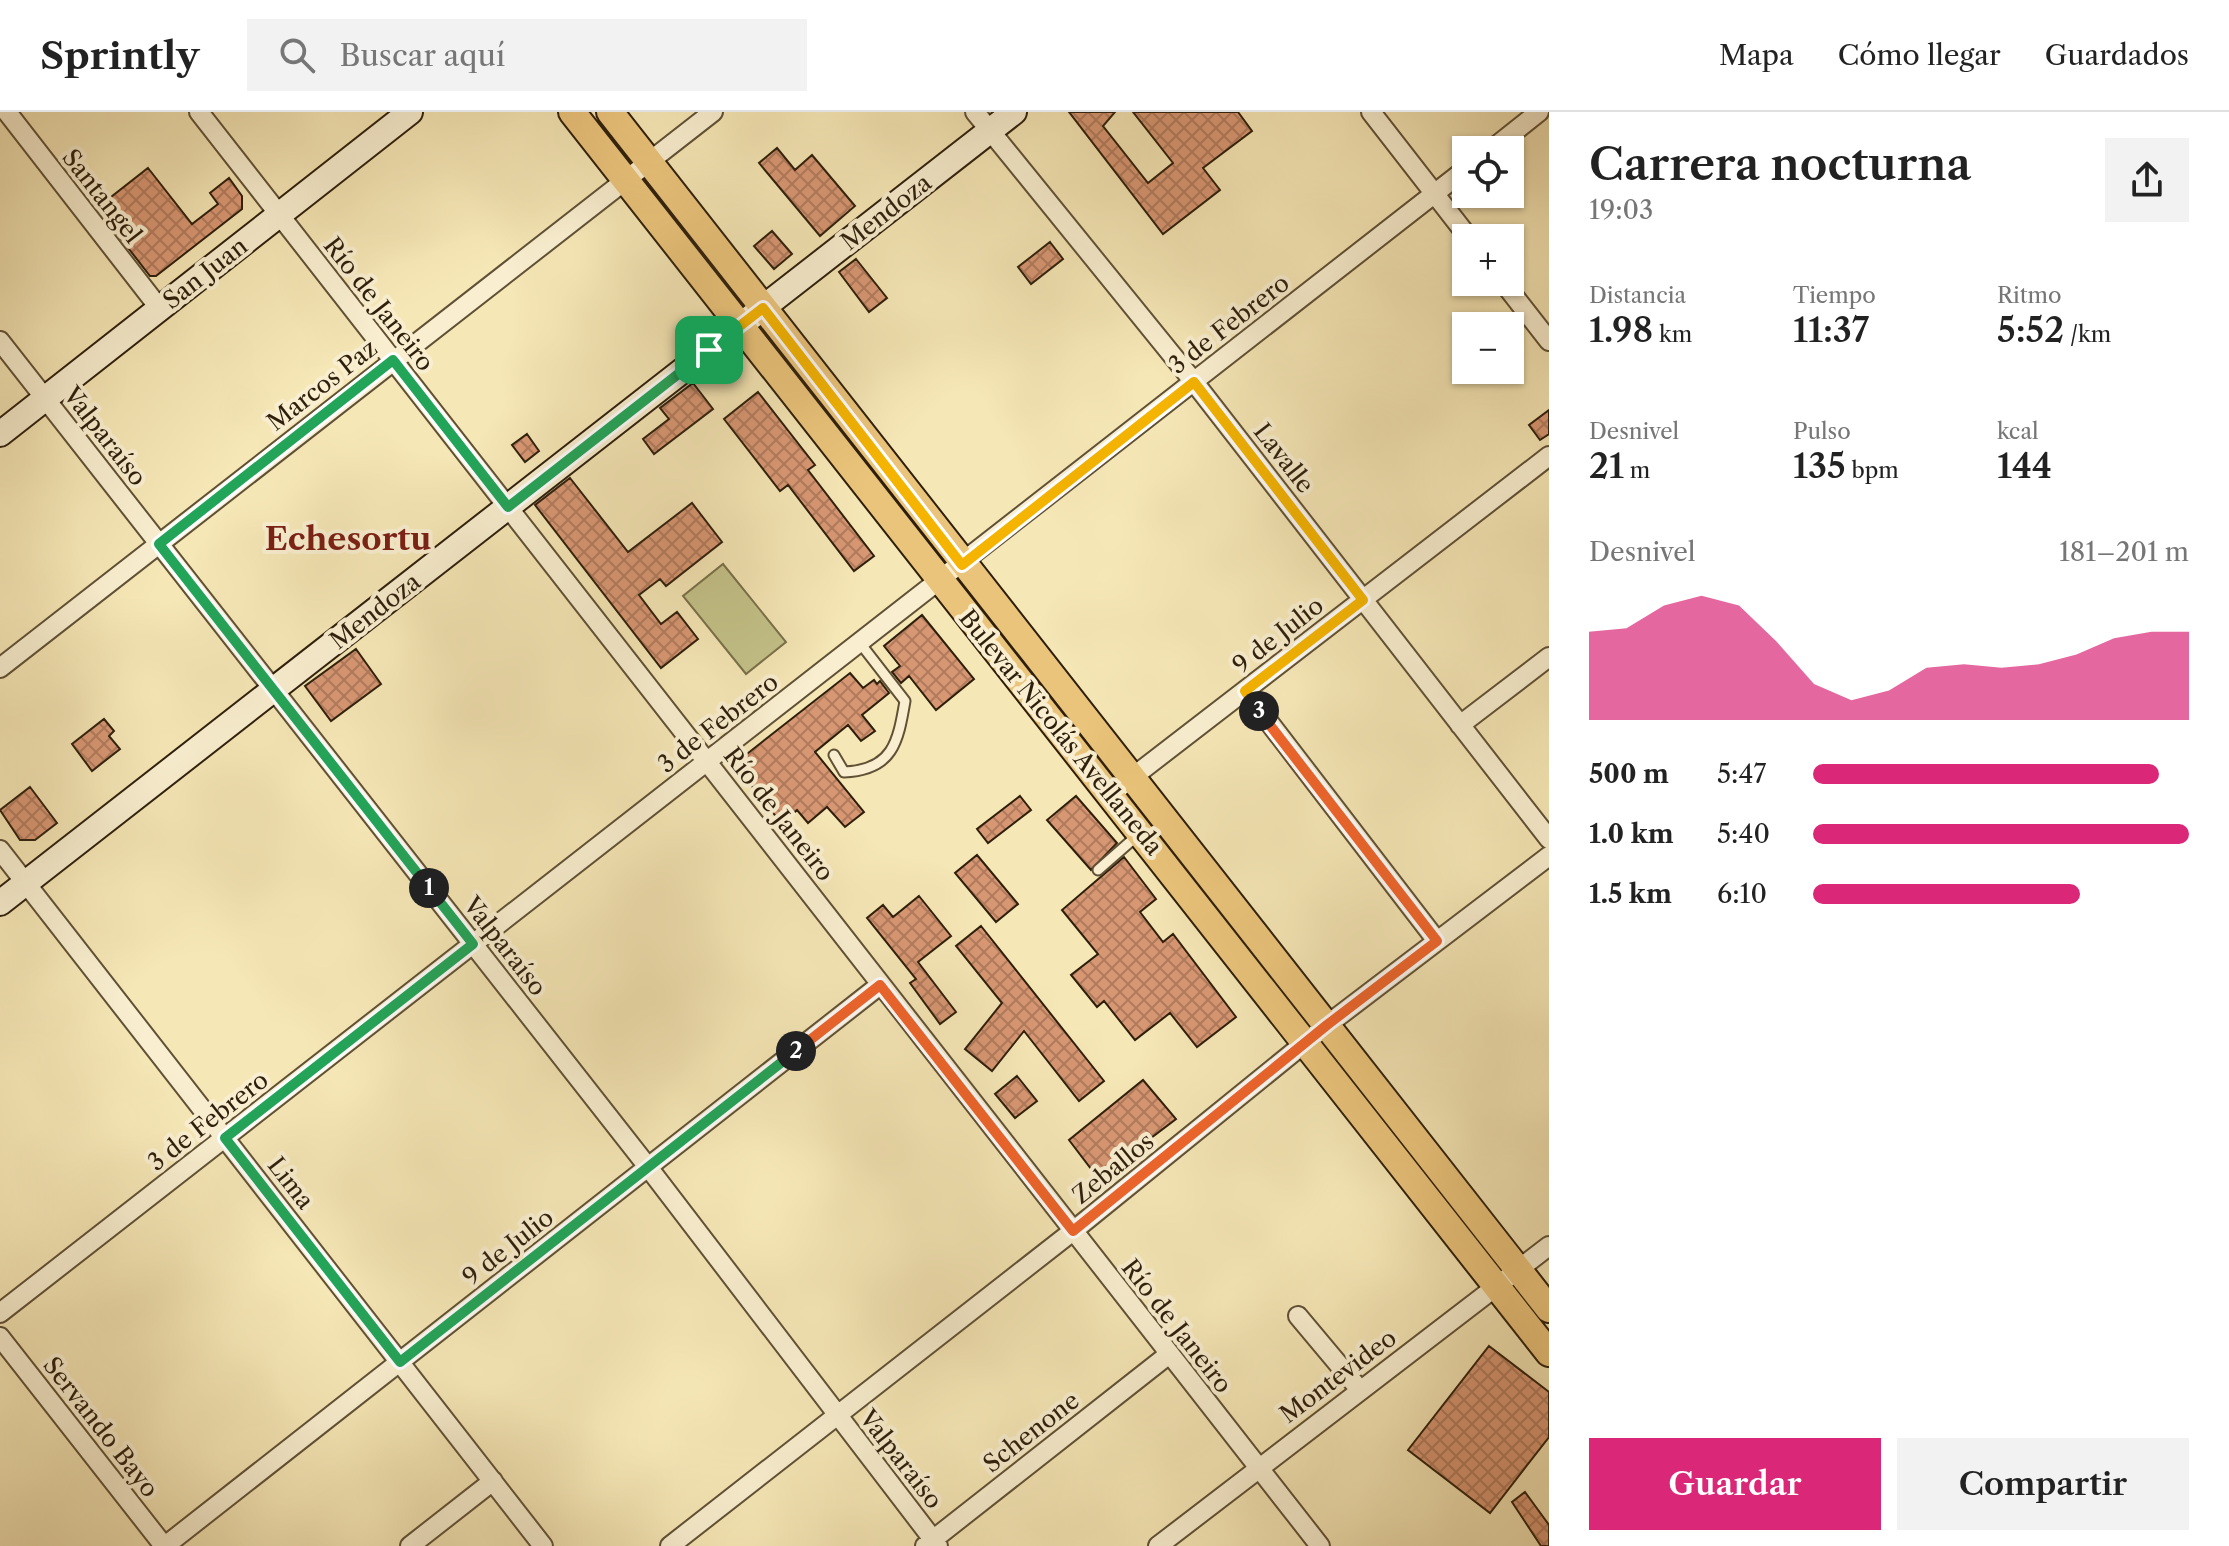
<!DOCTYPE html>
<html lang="es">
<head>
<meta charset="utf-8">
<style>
  :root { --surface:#fff; --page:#f2f2f2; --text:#222; --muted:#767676; --line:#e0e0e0; --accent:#db2777 }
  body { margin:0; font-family:"Libre Caslon Text",serif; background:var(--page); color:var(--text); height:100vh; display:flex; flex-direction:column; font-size:30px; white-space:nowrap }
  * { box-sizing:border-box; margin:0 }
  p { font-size:26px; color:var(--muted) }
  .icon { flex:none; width:44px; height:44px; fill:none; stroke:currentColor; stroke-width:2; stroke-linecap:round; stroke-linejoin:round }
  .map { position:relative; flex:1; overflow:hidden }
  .sheet { display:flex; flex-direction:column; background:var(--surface); width:680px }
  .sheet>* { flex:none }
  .controls { position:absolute; left:1452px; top:24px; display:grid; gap:16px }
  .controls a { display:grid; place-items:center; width:72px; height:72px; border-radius:0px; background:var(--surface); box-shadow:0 2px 6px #0004; font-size:40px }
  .pin { position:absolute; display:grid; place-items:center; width:68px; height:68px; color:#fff; margin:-34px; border-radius:16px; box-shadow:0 4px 12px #0006 }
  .km { position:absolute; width:40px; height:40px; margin:-20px; border-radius:50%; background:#222; color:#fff; font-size:22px; line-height:40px; text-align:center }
  .round { display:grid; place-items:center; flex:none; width:84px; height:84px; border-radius:0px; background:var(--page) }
  .headline { display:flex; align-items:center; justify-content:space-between; height:136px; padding:0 40px }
  h1 { font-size:44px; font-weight:600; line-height:60px }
  .stats { display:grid; grid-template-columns:repeat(3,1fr); gap:12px; height:136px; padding:8px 40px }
  .stats div { display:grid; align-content:center }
  .stats b { font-size:34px; font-weight:600 }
  .stats small { font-size:22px; font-weight:400 }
  .stats p { font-size:22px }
  .chart { height:224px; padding:16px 40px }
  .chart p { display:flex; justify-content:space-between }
  .chart svg { width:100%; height:144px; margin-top:8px; fill:var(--accent); opacity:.7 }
  .button { display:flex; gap:16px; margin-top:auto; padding:16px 40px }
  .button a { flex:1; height:92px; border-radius:0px; background:var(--accent); color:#fff; font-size:32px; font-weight:600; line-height:92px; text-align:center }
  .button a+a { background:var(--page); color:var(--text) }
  ul { padding:0 40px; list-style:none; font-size:26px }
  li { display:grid; grid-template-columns:128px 96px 1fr; align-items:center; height:60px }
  li i { height:20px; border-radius:10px; background:var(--accent) }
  header { display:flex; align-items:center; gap:48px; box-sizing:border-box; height:112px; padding:0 40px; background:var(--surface); border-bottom:2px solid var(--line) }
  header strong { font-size:38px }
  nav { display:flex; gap:44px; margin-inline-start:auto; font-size:28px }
  .search { width:560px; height:72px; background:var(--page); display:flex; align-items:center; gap:20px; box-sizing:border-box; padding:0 28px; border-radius:0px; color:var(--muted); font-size:30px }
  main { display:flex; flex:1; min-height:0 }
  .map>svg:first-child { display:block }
</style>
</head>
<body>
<header>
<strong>Sprintly</strong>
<div class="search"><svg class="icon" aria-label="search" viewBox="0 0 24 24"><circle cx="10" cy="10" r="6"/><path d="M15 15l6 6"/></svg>Buscar aquí</div>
<nav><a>Mapa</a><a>Cómo llegar</a><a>Guardados</a></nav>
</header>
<main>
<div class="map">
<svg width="1549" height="1434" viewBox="0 0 1549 1434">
  <defs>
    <pattern id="building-cross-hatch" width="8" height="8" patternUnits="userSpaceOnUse" patternTransform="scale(2)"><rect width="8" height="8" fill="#d89773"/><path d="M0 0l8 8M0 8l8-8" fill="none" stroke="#b07b5d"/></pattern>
  </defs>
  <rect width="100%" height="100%" fill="#f6e7b6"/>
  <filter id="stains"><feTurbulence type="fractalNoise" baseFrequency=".0025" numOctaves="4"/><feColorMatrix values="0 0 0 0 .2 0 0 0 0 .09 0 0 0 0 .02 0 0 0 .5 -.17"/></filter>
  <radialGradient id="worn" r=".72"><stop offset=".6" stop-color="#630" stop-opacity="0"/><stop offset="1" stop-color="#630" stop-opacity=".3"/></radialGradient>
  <path fill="#c4c389" stroke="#79714a" stroke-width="2" d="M723,452L786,530L746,562L683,484Z"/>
  <path fill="url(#building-cross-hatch)" stroke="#2e1f0c" stroke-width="2" d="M1069,0H1115L1103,14L1148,71L1173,51L1133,0H1238L1252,19L1203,56L1220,78L1163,122Z
    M777,36L795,58L812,43L855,94L820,124L759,51Z
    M148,56L192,112L218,92L210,81L229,66L242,84V97L156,164H150L97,96Z
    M772,119L792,142L774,157L754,134Z
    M1050,130L1063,147L1031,172L1018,155Z
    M856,147L887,186L869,200L839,160Z
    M693,271L713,297L654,342L643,327L669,307L660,296Z
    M758,280L815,353L808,358L874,444L854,459L788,373L780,379L724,307Z
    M1549,298V322L1540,328L1529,313Z
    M527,322L539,339L525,350L512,333Z
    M570,366L628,440L692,391L722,430L666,474L660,467L639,483L661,512L677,500L698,527L661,556L535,393Z
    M922,503L974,567L936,598L909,564L901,571L892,560L900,554L884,534Z
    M356,537L381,572L331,609L305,574Z
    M850,561L863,576L874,568L877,572L880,569L889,581L862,603L875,619L861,629L848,613L815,640L864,700L845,715L827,695L808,711L797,698L782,712L739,658L743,645Z
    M104,607L114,619L109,624L120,637L92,659L72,632Z
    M30,675L57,711L35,728H20L0,698Z
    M1020,684L1031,698L988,731L977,717Z
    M1076,684L1117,731L1091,758L1047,708Z
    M977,743L1018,792L996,810L955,761Z
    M1124,745L1156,787L1140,800L1163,830L1173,822L1236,905L1197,935L1170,901L1135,928L1104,889L1097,895L1071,863L1098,842L1062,798Z
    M919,784L951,824L918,850L956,900L940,912L910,871L916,867L867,806L883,793L893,805Z
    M981,814L1104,969L1079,989L1024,919L992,959L965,937L1002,891L956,834Z
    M1017,964L1037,989L1015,1006L995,982Z
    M1143,968L1176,1007L1098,1066L1069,1028Z
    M1489,1234L1549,1280V1325L1490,1401L1408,1338Z
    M1525,1380L1549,1413V1434H1541L1512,1390Z"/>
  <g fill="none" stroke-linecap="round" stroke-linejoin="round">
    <g stroke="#605136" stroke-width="13">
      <path id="service" d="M834,643L844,660C893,658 898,630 905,589L860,531
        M1098,758L1139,722"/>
    </g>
    <g stroke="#605136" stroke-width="22">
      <path id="minor" d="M7,0L160,197
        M199,0L1320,1434
        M975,0L1194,270L1549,727
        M1371,0L1469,126
        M1491,38L1539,0
        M1503,170L1549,229
        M0,229L648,1055L938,1434
        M0,556L713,0
        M1245,579L1437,829
        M1460,613L1549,545
        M1112,681L1549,344
        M0,738L543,1434
        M0,1201L1466,57
        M1298,1204L1360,1278
        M0,1225L164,1434
        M165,1434L880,873
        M410,1434L493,1369
        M670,1434L1073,1119L1327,913L1549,744
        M925,1434L1168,1243
        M1158,1434L1549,1134"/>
    </g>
    <g stroke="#2e1f0c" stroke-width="28">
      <path id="secondary" d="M0,322L410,0
        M0,791L1014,0"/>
    </g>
    <g stroke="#2e1f0c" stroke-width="30">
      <path id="primary" d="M572,0L1549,1241
        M610,0L1549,1197"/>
    </g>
    <use href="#service" stroke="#f9efd0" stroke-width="9"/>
    <use href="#minor" stroke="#f9efd0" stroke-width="18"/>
    <use href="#secondary" stroke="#f9efd0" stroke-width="24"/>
    <use href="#primary" stroke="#ebc47b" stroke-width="26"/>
  </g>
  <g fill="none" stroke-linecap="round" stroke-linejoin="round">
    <g stroke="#fff" stroke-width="16">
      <path id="split-1" d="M429,776L159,432L393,248L508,395L709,238"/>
    </g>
    <g stroke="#fff" stroke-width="16">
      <path id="split-2" d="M429,776L473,832L225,1026L400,1250L796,939"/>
    </g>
    <g stroke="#fff" stroke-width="16">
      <path id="split-3" d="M796,939L880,873L1073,1119L1327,913L1437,829L1259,599"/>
    </g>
    <g stroke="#fff" stroke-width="16">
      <path id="split-4" d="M709,238L763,196L962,453L1194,270L1363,488L1245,579L1259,599"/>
    </g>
    <use href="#split-1" stroke="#22a559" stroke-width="10"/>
    <use href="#split-2" stroke="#22a559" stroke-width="10"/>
    <use href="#split-3" stroke="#f0652b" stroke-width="10"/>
    <use href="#split-4" stroke="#f5b400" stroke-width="10"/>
  </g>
  <g text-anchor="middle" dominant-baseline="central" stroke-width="8" stroke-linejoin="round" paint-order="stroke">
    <g font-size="24" fill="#2e1f0c" stroke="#f9efd0">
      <text transform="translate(102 84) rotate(52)">Santangel</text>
      <text transform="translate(886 100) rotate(-38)">Mendoza</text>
      <text transform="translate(205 161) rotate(-38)">San Juan</text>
      <text transform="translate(379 192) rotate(52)">Río de Janeiro</text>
      <text transform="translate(1229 212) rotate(-38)">3 de Febrero</text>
      <text transform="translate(322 273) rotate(-38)">Marcos Paz</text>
      <text transform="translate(105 324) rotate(52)">Valparaíso</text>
      <text transform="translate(1284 346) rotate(52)">Lavalle</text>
      <text transform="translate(375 499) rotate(-38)">Mendoza</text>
      <text transform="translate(1278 523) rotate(-38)">9 de Julio</text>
      <text transform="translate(718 611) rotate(-38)">3 de Febrero</text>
      <text transform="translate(1061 620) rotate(51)">Bulevar Nicolás Avellaneda</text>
      <text transform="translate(779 702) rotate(52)">Río de Janeiro</text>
      <text transform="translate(505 834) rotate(52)">Valparaíso</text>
      <text transform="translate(208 1009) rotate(-38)">3 de Febrero</text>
      <text transform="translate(1113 1056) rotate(-39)">Zeballos</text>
      <text transform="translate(291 1071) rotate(52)">Lima</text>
      <text transform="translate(508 1135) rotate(-38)">9 de Julio</text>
      <text transform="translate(1177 1214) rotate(52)">Río de Janeiro</text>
      <text transform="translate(1338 1264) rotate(-37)">Montevideo</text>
      <text transform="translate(101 1315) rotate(52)">Servando Bayo</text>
      <text transform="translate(1031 1320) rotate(-38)">Schenone</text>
      <text transform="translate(901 1347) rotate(52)">Valparaíso</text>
    </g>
    <g font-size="32" font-weight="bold" fill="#7a1f14" stroke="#f9efd0">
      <text x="348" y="426">Echesortu</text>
    </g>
  </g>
  <rect width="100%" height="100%" filter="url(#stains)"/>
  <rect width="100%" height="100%" fill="url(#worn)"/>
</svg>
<div class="controls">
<a><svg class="icon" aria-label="locate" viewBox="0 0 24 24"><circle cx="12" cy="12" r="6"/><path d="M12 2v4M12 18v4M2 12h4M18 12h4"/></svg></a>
<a>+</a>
<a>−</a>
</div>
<div class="pin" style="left:709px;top:238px;background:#1e9e55"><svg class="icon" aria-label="arrive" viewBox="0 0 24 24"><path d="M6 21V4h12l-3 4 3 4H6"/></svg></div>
<b class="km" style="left:429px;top:776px">1</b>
<b class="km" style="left:796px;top:939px">2</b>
<b class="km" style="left:1259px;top:599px">3</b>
</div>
<section class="sheet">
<div class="headline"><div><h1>Carrera nocturna</h1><p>19:03</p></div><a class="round"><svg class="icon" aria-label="share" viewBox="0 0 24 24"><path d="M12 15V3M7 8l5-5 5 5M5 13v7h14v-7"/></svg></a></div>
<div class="stats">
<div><p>Distancia</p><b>1.98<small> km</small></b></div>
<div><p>Tiempo</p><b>11:37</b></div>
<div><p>Ritmo</p><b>5:52<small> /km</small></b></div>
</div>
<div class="stats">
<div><p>Desnivel</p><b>21<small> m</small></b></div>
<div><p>Pulso</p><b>135<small> bpm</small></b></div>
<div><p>kcal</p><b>144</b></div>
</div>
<div class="chart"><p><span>Desnivel</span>181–201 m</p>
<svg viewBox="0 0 160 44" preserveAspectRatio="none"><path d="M0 44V17L10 16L20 9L30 6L40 9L50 20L60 33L70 38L80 35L90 28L100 27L110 28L120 27L130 24L140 19L150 17L160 17V44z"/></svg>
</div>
<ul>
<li><b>500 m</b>5:47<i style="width:92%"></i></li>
<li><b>1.0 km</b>5:40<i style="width:100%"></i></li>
<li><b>1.5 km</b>6:10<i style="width:71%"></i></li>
</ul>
<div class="button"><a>Guardar</a><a>Compartir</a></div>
</section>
</main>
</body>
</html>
